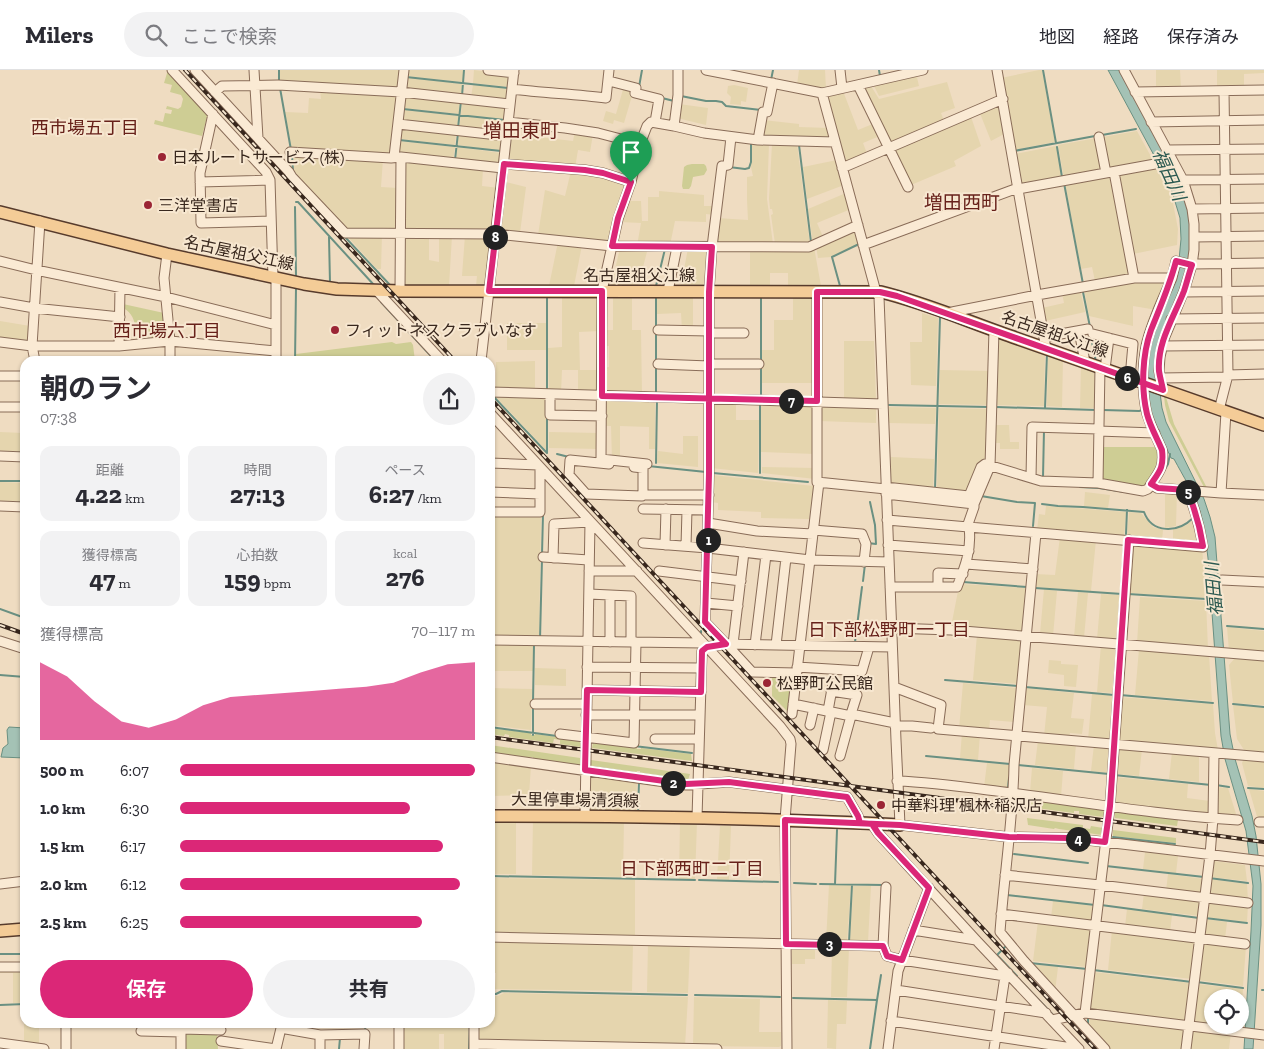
<!DOCTYPE html>
<html lang="ja">
<head>
<meta charset="utf-8">
<style>
  :root { --surface:#fff; --page:#f2f2f3; --text:#2b2b33; --muted:#7c7c81; --line:#e1e1e2; --accent:#db2777 }
  body { margin:0; font-family:"Zilla Slab","Noto Sans JP",serif; background:var(--page); color:var(--text); height:100vh; display:flex; flex-direction:column; font-size:19px; white-space:nowrap }
  * { box-sizing:border-box; margin:0 }
  p { font-size:16px; color:var(--muted) }
  .icon { flex:none; width:28px; height:28px; fill:none; stroke:currentColor; stroke-width:2; stroke-linecap:round; stroke-linejoin:round }
  .map { position:relative; flex:1; overflow:hidden }
  .sheet { position:absolute; left:20px; top:286px; width:475px; height:672px; display:flex; flex-direction:column; background:var(--surface); border-radius:15px; box-shadow:0 1px 4px #0004 }
  .sheet>* { flex:none }
  .controls { position:absolute; left:1204px; top:919px; display:grid; gap:10px }
  .controls a { display:grid; place-items:center; width:45px; height:45px; border-radius:50%; background:var(--surface); box-shadow:0 1px 4px #0004; font-size:25px }
  .pin { position:absolute; display:grid; place-items:center; width:42px; height:42px; color:#fff; margin:-51px -21px; border-radius:50% 50% 50% 0; rotate:-45deg; box-shadow:0 0 5px #0007 }
  .pin .icon { rotate:45deg }
  .km { position:absolute; width:25px; height:25px; margin:-12px; border-radius:50%; background:#222; color:#fff; font-size:14px; line-height:25px; text-align:center }
  .round { display:grid; place-items:center; flex:none; width:52px; height:52px; border-radius:26px; background:var(--page) }
  .headline { display:flex; align-items:center; justify-content:space-between; height:85px; padding:0 20px }
  h1 { font-size:28px; font-weight:700; line-height:38px }
  .metrics { display:grid; grid-template-columns:repeat(3,1fr); gap:8px; height:85px; padding:5px 20px }
  .metrics div { display:grid; align-content:center; border-radius:12px; background:var(--page); text-align:center }
  .metrics b { font-size:25px; font-weight:700 }
  .metrics small { font-size:14px; font-weight:400 }
  .metrics p { font-size:14px }
  .chart { height:140px; padding:10px 20px }
  .chart p { display:flex; justify-content:space-between }
  .chart svg { width:100%; height:90px; margin-top:5px; fill:var(--accent); opacity:.7 }
  .cta { display:flex; gap:10px; margin-top:auto; padding:10px 20px }
  .cta a { flex:1; height:58px; border-radius:30px; background:var(--accent); color:#fff; font-size:20px; font-weight:700; line-height:58px; text-align:center }
  .cta a+a { background:var(--page); color:var(--text) }
  ul { padding:0 20px; list-style:none; font-size:16px }
  li { display:grid; grid-template-columns:80px 60px 1fr; align-items:center; height:38px }
  li i { height:12px; border-radius:6px; background:var(--accent) }
  header { display:flex; align-items:center; gap:30px; box-sizing:border-box; height:70px; padding:0 25px; background:var(--surface); border-bottom:1px solid var(--line) }
  header strong { font-size:24px }
  nav { display:flex; gap:28px; margin-inline-start:auto; font-size:18px }
  .search { width:350px; height:45px; background:var(--page); display:flex; align-items:center; gap:12px; box-sizing:border-box; padding:0 18px; border-radius:28px; color:var(--muted); font-size:19px }
  .map>svg:first-child { display:block }
</style>
</head>
<body>
<header>
<strong>Milers</strong>
<div class="search"><svg class="icon" aria-label="search" viewBox="0 0 24 24"><circle cx="10" cy="10" r="6"/><path d="M15 15l6 6"/></svg>ここで検索</div>
<nav><a>地図</a><a>経路</a><a>保存済み</a></nav>
</header>
<div class="map">
<svg width="1264" height="979" viewBox="0 0 1264 979">
  <rect width="100%" height="100%" fill="#efdcc1"/>
  <path fill="#e5d5ae" fill-rule="evenodd" d="M280,0H402L400,18L280,13Z
    M405,0H464L462,12L405,6Z
    M474,0L511,5L510,17L473,13Z
    M799,0H825L826,19L797,15Z
    M1039,0H1042L1055,72L1014,80L1001,8Z
    M1156,0H1180L1181,19H1156Z
    M1217,0H1264V3L1244,4V18H1217Z
    M916,3L919,16L879,26L874,16Z
    M405,7L462,14L461,26L403,19Z
    M947,12L955,38L941,43L945,53L891,76L862,18L871,16L879,29Z
    M473,15L510,19L508,32L471,27Z
    M734,15L748,18L746,32L741,31V35L730,34L731,27L727,23L728,16Z
    M624,16L634,19L624,53L614,50L613,54L603,51L606,41L616,44Z
    M320,19L398,23L392,86L292,81L285,42L308,43L309,28L321,29Z
    M843,21L858,60L875,53L882,65L863,73L868,86L844,96L825,28L828,24Z
    M403,24L460,30L459,44L401,38Z
    M462,31L506,37L505,49L461,45Z
    M1000,32L1006,63L991,71L979,41Z
    M679,34L708,38L706,55L677,48Z
    M401,39L459,46L457,58L400,52Z
    M970,44L981,76L954,91L956,96L911,115L893,78Z
    M461,46L505,51L503,64L459,58Z
    M763,50L799,54V57L829,58L832,70L760,69Z
    M399,56L456,63L455,75L398,69Z
    M575,61L593,64L590,82L578,80L575,98L509,92L512,64L573,71Z
    M1137,61L1154,92L1109,100L1103,67Z
    M459,63L503,68L501,81L457,75Z
    M1097,68L1104,102L1064,109L1058,75Z
    M398,71L455,77L453,91L399,85Z
    M752,73L769,74L767,129L773,174L714,176L717,148L748,150L747,130V107L753,106L751,97Z
    M772,74H797L810,175L775,174L771,145L773,144L772,139H770L769,129Z
    M1056,76L1062,109L1021,117L1015,84Z
    M457,77L501,83L500,96L456,91Z
    M293,84L383,89L381,117L398,118V160H343L294,106V92Z
    M404,89L483,98L482,116L499,118L494,160H403Z
    M837,90L844,115L807,129L803,97Z
    M1156,96L1167,116L1172,128L1178,159L1177,175L1133,184L1118,103Z
    M571,101L628,112L610,174L538,165L545,120L565,126Z
    M1113,104L1131,205L1095,211L1092,197L1081,199L1065,113Z
    M506,112L526,117L520,163L500,160Z
    M659,121L704,125V136H715L714,145L706,144V152L675,151L670,175L637,176L641,153L620,152L626,131H641L642,151H648V127H659Z
    M846,123L851,139L817,153L824,169L813,174L808,139Z
    M856,158L860,173L831,187L818,188L816,176Z
    M346,165H382L381,199H377Z
    M465,165L492,166L487,214L484,217L476,216L477,206H462Z
    M429,166V190L439,192V166H452L449,216H403V167Z
    M558,172L582,175L574,216H549Z
    M814,177L821,216H788V203H770V216H750V179Z
    M620,178H648L638,216H611Z
    M688,178H708L707,216H681Z
    M1131,210H1169L1157,240L1133,236V256L1089,246L1084,219Z
    M1080,219L1085,242L1045,251L1042,238L1064,233L1062,223Z
    M793,225H814L815,313H762V280H774V250H793Z
    M562,226H600V261L579,262L580,300H598V324L578,323V300H562L561,323L549,322L548,278L562,277Z
    M613,226H632V260H641L642,325L606,324L603,298L609,297V276H603V260H613Z
    M657,226H693V260H682L681,243L657,244Z
    M922,243L938,248L936,316L911,315L910,272H922Z
    M0,251L30,256L29,270L27,272L0,268Z
    M507,253H546V280H507Z
    M995,265L1045,282L1044,336L994,335Z
    M844,271H874L876,331H844Z
    M1048,285L1063,290L1062,337L1047,336Z
    M535,291V322L496,321V292Z
    M1081,295L1097,300L1096,338H1080Z
    M940,300L991,301L990,335L939,334Z
    M495,326L546,327V380Z
    M603,329L649,330V333H655V379H649V357L620,356V390H612L611,356H603Z
    M711,333H736V350H759L758,403L711,398Z
    M761,334L815,335V384L761,382Z
    M819,335L876,336V353L819,351Z
    M889,337L936,338L935,354L889,353Z
    M939,338L990,339L988,392L968,422L937,420Z
    M993,355H1009L1010,372H1019V379H1000V373H993Z
    M0,362L23,363V384H0Z
    M549,362L599,363V379L549,378Z
    M683,366H698V397L657,393L658,381L683,384Z
    M891,387L934,389L933,420L891,415Z
    M762,397L815,398V409L762,403Z
    M712,405L814,416L809,449L761,448V442L718,440V433L711,432Z
    M0,412L24,413L25,414V434L0,433Z
    M1165,420L1177,421L1176,456L1165,458Z
    M1085,422L1110,425L1108,438L1084,436Z
    M1046,436L1126,442L1124,468L1037,460L1039,444L1045,445Z
    M1129,442L1141,443L1153,457L1163,460L1162,471L1127,468Z
    M490,444L541,445L539,569L490,568Z
    M1195,447L1200,473L1173,471V459L1187,455Z
    M1060,467L1096,470L1091,521L1034,517L1035,504L1055,505Z
    M1133,473L1202,479L1203,489L1206,528L1128,523L1130,476Z
    M962,514L1027,518L1023,561L1021,563L951,557L959,516Z
    M1044,519L1057,521L1053,566L1040,564Z
    M1078,522L1088,523L1084,568L1074,567Z
    M1101,524L1120,525L1116,571L1097,569Z
    M1140,527L1206,531L1208,579L1137,573Z
    M1227,557L1264,561V584L1229,581Z
    M977,565L1022,569L1018,614L973,610Z
    M490,574H533V601H490Z
    M1101,575L1116,576L1112,623L1097,622Z
    M1139,579L1209,585L1212,631L1135,625Z
    M1240,587L1264,589V635L1233,633L1229,595L1235,588Z
    M1049,590L1061,591V594L1078,595L1076,617L1064,616V605L1048,603Z
    M535,598L566,599V616L535,615Z
    M963,613L1017,618L1014,652L990,650L989,662L959,659Z
    M490,618L532,619L531,660L490,655Z
    M1025,618L1074,623L1071,648L1084,649L1082,664L1070,663L1069,669L1044,666L1047,637L1023,635Z
    M1092,624L1113,625L1110,669L1106,671L1088,670Z
    M1119,627L1213,634L1215,663L1218,680L1121,672L1116,668Z
    M1233,635L1264,638V685L1246,683L1237,669Z
    M962,663L980,665L978,690L960,688Z
    M1038,670L1076,674L1074,699L1035,695Z
    M1094,675L1107,676L1109,679L1107,703L1091,701Z
    M1119,677L1142,679L1139,706L1113,704Z
    M1172,682L1199,684V712L1169,709Z
    M1244,688L1264,689V718L1248,716L1242,693Z
    M490,690L531,696L529,725L490,726Z
    M987,693L1010,695L1008,718L1006,719L984,717Z
    M1032,698L1063,701L1061,727L1030,722Z
    M588,705L637,711L636,739L634,742L587,741Z
    M1114,707L1188,714L1187,728L1210,731V743L1208,745L1115,734L1112,731Z
    M1216,717L1228,718L1237,747H1219L1215,743Z
    M1249,719L1264,721V750H1258Z
    M490,749L516,750V804H490Z
    M533,749L624,750L623,807L532,805Z
    M680,752H697L695,809H679Z
    M720,756H731L729,810L717,809Z
    M1145,782L1178,786L1176,803L1143,799Z
    M1214,791L1245,795L1247,811L1209,807L1211,793Z
    M1168,804L1204,809L1202,823L1199,825L1166,821Z
    M492,808L635,810V868L492,865Z
    M1209,809L1247,814L1248,831L1210,827Z
    M829,815H851L847,872H826Z
    M853,816H871L868,872H850Z
    M1144,823L1198,830L1201,833L1200,846L1142,839Z
    M1053,831L1094,836L1092,851L1051,848Z
    M1209,831L1248,835L1247,852L1205,847L1206,834Z
    M1127,839L1172,845L1170,862L1125,857Z
    M1205,849L1227,852L1225,869L1207,866L1203,862Z
    M1038,851L1091,857L1086,897L1033,891Z
    M1112,860L1194,870L1196,873L1192,909L1108,900Z
    M490,870L633,873L632,921L495,919L496,903H490Z
    M1205,871L1246,876L1243,916L1197,910L1201,874Z
    M648,873L690,874L688,923L647,922Z
    M815,877V889H805V894H792V878Z
    M832,878H849L847,927H831Z
    M1030,894L1058,897L1055,922Z
    M0,899H25V933H13V903H0Z
    M1093,902L1191,913L1187,950L1183,952L1091,941L1088,938Z
    M1197,914L1243,919L1240,959L1194,954L1192,950ZM1212,928H1240V955H1212Z
    M504,923L688,927L685,976L479,971L477,970V954H490V926H498Z
    M694,927L760,929L759,962H781V976L779,977L693,976Z
    M828,930L847,931L846,954H837L836,979L827,978Z
    M24,935L25,954H39V975L24,973Z
    M1090,947L1184,958L1186,961L1183,979H1107L1106,975L1089,955Z
    M400,954H468V979H444V964H439V979H400Z
    M1194,959L1231,963L1229,979H1189L1191,962Z"/>
  <path fill="#cecd94" d="M168,0L208,43L202,66L154,54L155,50L163,52L165,43L171,44L172,40L166,39L167,36L178,39L181,37L183,29L181,25L170,22L172,15L164,13Z
    M692,94H704L706,96L707,100L704,105L693,107L691,116L689,119H683L682,116L684,97L687,95Z
    M123,234L164,243L167,266L165,268L153,269L148,261H136C135,251 132,242 123,238Z
    M392,272L396,274L411,272L413,275L415,291H296V284Z
    M1164,326L1166,327L1174,354L1207,418L1205,419L1169,351L1165,335Z
    M1100,377H1158L1161,391L1146,417L1100,411Z
    M772,605H793L789,643L772,626Z
    M490,658L531,663V665H535V664L580,670L581,677L560,674V670L554,669L553,673L509,667V665L505,664L504,666L490,664Z
    M593,672L637,677V679H641V678L691,684L692,691L592,678Z
    M490,675L580,688V695L533,689V687H530V688L490,682Z
    M591,690L690,704L688,710L640,703V701H637L636,703L590,696Z
    M1031,729L1058,733V734H1061L1062,733L1105,739L1104,747L1079,744V741H1074V743L1028,737Z
    M1115,741L1178,750L1177,756L1115,748Z
    M1027,748L1083,755V758L1090,759L1091,756L1103,758L1102,765L1059,759L1055,758L1054,759L1028,755Z
    M1113,760L1176,768V773L1113,766Z
    M184,962H217L218,979H184Z"/>
  <path fill="#a4c2b5" stroke="#6a9082" d="M1108,0H1121L1182,115L1190,144V186L1157,299L1162,338L1166,352L1204,429L1210,447L1215,467L1230,664L1235,689L1252,746L1256,766L1261,814V855L1253,979H1244L1251,861L1253,816L1246,761L1225,689L1221,666L1208,488C1206,472 1204,456 1200,441C1194,423 1183,406 1174,389L1171,388L1152,346L1147,323L1148,276L1179,190L1181,169L1180,148L1170,115Z
    M9,657L25,658V688L1,687L3,678L8,674L7,660Z"/>
  <g fill="none" stroke-linecap="round" stroke-linejoin="round">
    <path stroke="#6a9082" stroke-width="2" d="M279,0V13
      M879,0L880,6
      M1043,0L1056,73
      M406,7L508,18
      M771,10L773,0
      M639,17L642,0
      M280,18L291,80
      M462,26L464,0
      M681,26L706,31H716L722,32L726,36L761,40
      M662,28L674,31
      M403,39L505,50
      M458,58L461,31
      M1102,65L1136,59
      M399,70L501,81
      M799,75L811,172
      M1057,77L1062,107
      M1014,81L1095,66
      M292,85L293,101
      M455,90L458,63
      M729,97L745,99L749,98L751,92V72H752
      M1064,113L1083,214
      M296,132H298L374,215
      M295,137L296,206
      M344,166L390,215
      M329,167L330,213
      M656,216L665,179
      M840,216L832,187L859,174
      M1083,222L1090,257
      M656,226V258
      M381,232L431,286
      M656,263V291
      M1091,267L1096,292
      M295,291L296,218
      M761,292V227
      M656,296V323
      M547,321V226
      M492,325L547,383V345
      M761,327V296
      M889,335L989,337
      M996,337L1096,340
      M1045,338L1047,283
      M1103,340L1139,341L1143,340
      M25,384V367
      M557,384L569,387
      M656,393L657,330
      M648,396L706,402
      M1164,401L1168,394L1170,384
      M713,403L808,412
      M760,403V333
      M1043,407L1044,360
      M0,411H24L25,390
      M1080,417L1099,418L1132,423
      M935,419L940,247
      M981,426L1017,432L1035,433L1033,456
      M1042,434L1058,436L1083,437L1144,442C1152,464 1178,463 1193,448
      M1126,464L1127,440
      M868,473L876,474L875,455L870,432
      M542,484L543,444
      M863,511L865,494
      M963,512L1027,517
      M1035,518L1122,524
      M1128,524L1206,529
      M0,539L25,548
      M1227,556L1264,559
      M701,563V561
      M540,569L542,489
      M855,572L862,517
      M0,605L25,607
      M945,610L1018,616
      M1025,617L1114,625
      M1120,625L1213,633
      M533,632L534,575
      M1233,634L1264,637
      M490,657L557,666
      M533,665V637
      M634,676L692,683
      M926,686L1010,694
      M1018,695L1109,704
      M1114,705L1211,715
      M654,706L686,710
      M1216,715L1229,717
      M1008,718L1009,708
      M1248,718L1264,719
      M638,742L639,712
      M1113,767L1175,774
      M1014,784L1088,793
      M1106,796L1204,807
      M490,806L695,810
      M1209,808L1248,813
      M699,810L778,812
      M794,813L816,814
      M820,814L883,815
      M835,814L837,760
      M1007,825L1095,835
      M1101,835L1199,848
      M1205,848L1247,853
      M849,872L852,815
      M1007,875L997,885L1017,906
      M0,884H25
      M1030,893L1087,899
      M1093,900L1192,912
      M1018,908L1054,946
      M1197,912L1243,918
      M1262,920H1264
      M490,924H496L502,921L687,925
      M695,925L780,927
      M793,928L877,930L881,905
      M0,935L25,934
      M1088,954V949
      M364,961L365,960L366,954
      M339,979L340,968
      M469,979L470,954
      M870,979L877,930"/>
    <g stroke="#896c58" stroke-width="11">
      <path id="minor" d="M172,0L266,102L270,110L273,207
        M195,0L289,102L292,107L345,163L495,164L612,176L809,177L858,155
        M254,0L258,68
        M488,0L514,3
        M706,0L822,23L923,0
        M840,0L842,18
        M997,0L1046,279
        M1124,0L1183,110L1192,139L1194,154V180L1192,195L1184,221L1164,269L1160,287L1159,301L1163,320
        M609,11L636,18L635,23L659,29L655,52
        M858,15L908,117
        M512,19C543,23 575,24 606,28L609,0
        M215,22L222,16L278,15L401,22L510,34
        M1135,22L1264,20
        M822,23L876,222L879,227L896,670L900,755L1009,767L1068,768L1105,772L1264,791
        M213,44L200,103L201,153L271,151
        M508,52L565,58L598,63L640,74
        M1151,52L1264,50
        M398,54L507,66
        M674,56L678,25V0
        M1099,67L1106,103
        M758,70L763,42H767L773,13
        M1167,80L1264,79
        M290,82L391,88L401,87L503,98
        M394,87L404,0
        M504,94L585,100L603,103L631,112
        M842,98L1003,29
        M1114,102L1134,208
        M1183,110L1264,109
        M200,112L270,110
        M1018,119L1155,94
        M1192,139L1264,138
        M1194,167L1264,166
        M863,175L1018,118
        M167,184L164,208L170,271V291
        M0,191L36,200L166,227L276,255
        M1192,194L1264,193
        M377,221L442,291
        M400,221L401,87
        M668,221L677,177
        M817,222V412L886,419
        M1184,222L1264,221
        M0,232L34,238L120,247
        M947,243L1037,225L1134,208H1172L1176,191L1192,195
        M1171,249L1264,248
        M658,260L709,261
        M1079,261L1085,292
        M709,263H744
        M1093,264L1133,274L1130,308
        M1044,267L1088,259
        M0,272L32,276H119L170,271L276,281
        M119,276L120,218
        M1162,276L1264,275
        M35,291L32,276L40,151
        M276,291V208
        M481,291L514,0
        M658,294L709,296
        M709,294H759
        M1105,299L1109,268
        M1228,305L1264,304
        M0,306H25
        M1161,308L1227,307
        M490,322L883,334
        M550,328V345L602,346
        M0,337H25
        M1219,340L1228,305L1224,21
        M490,343L780,656L790,669L791,674L785,750L787,979
        M1098,361L1155,363
        M0,386L25,387
        M490,393L538,395
        M609,394L570,390L569,405L586,424L642,426L643,425H709
        M647,394L601,389L602,221L618,149L631,112L640,74L647,56L651,52L674,56L704,63L758,70L835,72
        M634,397L643,398V425
        M1031,408L1032,357L1098,359
        M1098,413L1100,297
        M1151,414C1160,401 1164,397 1162,380C1157,368 1151,357 1147,344C1142,324 1142,297 1146,276C1151,253 1163,229 1172,208
        M885,417L969,426L981,397L985,394L1041,411L1098,413L1143,421L1148,419L1151,414L1157,418L1221,423L1264,425
        M490,422L540,424
        M1221,423L1226,342
        M886,424L974,434L990,396L994,260
        M0,436L25,437
        M643,439L708,440
        M490,442H540V398
        M887,450L1203,477C1200,457 1195,439 1187,420
        M708,453L757,461L813,464
        M967,457L974,437V434
        M813,460L862,464L866,474L864,492
        M1036,463L1014,695C1013,751 1004,806 1000,862L1024,891L1105,979
        M643,473L708,478L810,490L889,492
        M665,475L666,439
        M888,475L969,481
        M686,476L687,440
        M543,487L589,490
        M553,488L554,454L590,452
        M966,494L1033,499
        M589,501H637
        M659,501L741,511
        M1222,510L1264,512
        M890,517H957C965,497 972,479 969,457
        M938,517V503L963,504
        M589,524L631,526V572
        M610,525V572
        M706,533L738,536
        M891,558L951,560L1264,586
        M490,570L703,573
        M0,571L25,579
        M726,574L705,552L709,404V222L712,177L722,96L728,95L731,67
        M729,574V577L752,602L796,603
        M733,574L744,482
        M755,575L766,485
        M776,575L786,488
        M587,597L701,598
        M797,597L862,601L869,577
        M894,617L941,635L938,659L1264,687
        M587,620L701,622
        M831,621L857,625L851,644
        M535,634H587
        M793,634L851,646V644L895,653
        M828,641L833,613
        M792,644L819,412
        M586,645H700
        M810,655L814,638
        M895,656H912L931,658
        M560,664L634,673L636,572
        M655,669H699
        M823,680L831,642
        M840,686L851,646
        M490,687L686,715L729,712L847,727L858,746L860,753
        M897,711C928,712 958,716 988,720C1072,730 1154,745 1238,750
        M585,746L590,452
        M697,748L702,581L707,577L726,574L892,577
        M1259,752H1264
        M872,754L878,763L976,870L1079,979
        M1005,805L1100,815L1248,833
        M0,814L25,811
        M1001,844L1245,874
        M913,860L976,870
        M490,867L883,876L887,886L902,890L1005,906
        M883,876L886,817
        M0,897H25
        M896,920L1046,943
        M1085,943L1110,736L1129,470
        M1052,950L1085,943L1264,965
        M891,951L1079,979
        M66,954V979
        M287,954L286,959L320,965L365,964L364,979
        M181,959L221,960
        M141,961L181,962
        M221,971L276,979
        M0,973L44,979
        M474,974L717,979
        M181,979V956
        M276,979L282,954
        M320,979V965
        M399,979V954
        M474,979V954
        M888,979L898,901L929,818
        M994,979L1005,906L1008,903
        M1186,979L1210,785L1213,748L1214,683"/>
    </g>
    <g stroke="#573b2c" stroke-width="14">
      <path id="major" d="M0,142L167,184L304,214L337,219L400,221L881,222C926,233 969,252 1013,267C1097,296 1180,326 1264,355
        M490,746C627,746 764,748 900,755
        M0,861L25,859"/>
    </g>
    <use href="#minor" stroke="#faead4" stroke-width="9"/>
    <use href="#major" stroke="#f4cc97" stroke-width="11"/>
    <g stroke="#38271d" stroke-width="4">
      <path id="rail" d="M185,0L455,291
        M490,328L1095,979
        M0,555L25,564
        M490,667L1264,772"/>
    </g>
    <use href="#rail" stroke="#f7e7d0" stroke-width="2" stroke-dasharray="5.5" stroke-linecap="butt"/>
  </g>
  <g fill="none" stroke-linecap="round" stroke-linejoin="round">
    <g stroke="#fff" stroke-width="10">
      <path id="route" d="M631,112L618,148L612,176L712,177L709,222V404L705,552L726,574L707,577L702,581L701,622L587,620L585,700L686,714L729,712L847,727L858,746L860,753L872,754L878,763L929,818L902,890L887,886L883,876L786,874L785,750L900,755L1009,767L1068,768L1105,772L1110,736L1128,470L1203,476C1200,457 1195,439 1187,420L1158,418L1151,414C1160,401 1164,397 1162,380C1157,368 1150,356 1147,344C1141,319 1142,285 1151,260C1160,237 1170,215 1176,191L1192,195C1189,203 1187,212 1184,221C1174,247 1157,272 1159,301C1160,308 1162,314 1163,320L897,226L880,222H817V331L602,326V221H489L504,94L585,100L603,103L631,112"/>
    </g>
    <use href="#route" stroke="#db2777" stroke-width="6"/>
  </g>
  <g fill="#9b2535" stroke="#f7e7d0" stroke-width="2">
    <circle cx="162" cy="87" r="5"/>
    <circle cx="148" cy="135" r="5"/>
    <circle cx="335" cy="260" r="5"/>
    <circle cx="767" cy="613" r="5"/>
    <circle cx="881" cy="735" r="5"/>
  </g>
  <g text-anchor="middle" dominant-baseline="central" stroke-width="4" stroke-linejoin="round" paint-order="stroke">
    <g font-size="16" fill="#38271d" stroke="#f7e7d0" text-anchor="start">
      <text x="172" y="87">日本ルートサービス (株)</text>
      <text x="158" y="135">三洋堂書店</text>
      <text x="345" y="260">フィットネスクラブいなす</text>
      <text x="777" y="613">松野町公民館</text>
      <text x="891" y="735">中華料理 楓林 稲沢店</text>
    </g>
    <g font-size="16" fill="#38271d" stroke="#f7e7d0">
      <text transform="translate(239 183) rotate(12)">名古屋祖父江線</text>
      <text x="639" y="205">名古屋祖父江線</text>
      <text transform="translate(1055 264) rotate(19)">名古屋祖父江線</text>
      <text transform="translate(575 730) rotate(1)">大里停車場清須線</text>
    </g>
    <g font-size="18" fill="#67211a" stroke="#f7e7d0">
      <text x="85" y="58">西市場五丁目</text>
      <text x="167" y="261">西市場六丁目</text>
      <text x="889" y="560">日下部松野町一丁目</text>
      <text x="692" y="799">日下部西町二丁目</text>
    </g>
    <g font-size="18" font-style="italic" fill="#2b5950" stroke="#f7e7d0">
      <text transform="translate(1169 105) rotate(66)">福田川</text>
      <text transform="translate(1214 519) rotate(-95)">福田川</text>
    </g>
    <g font-size="19" fill="#67211a" stroke="#f7e7d0">
      <text x="521" y="60">増田東町</text>
      <text x="962" y="132">増田西町</text>
    </g>
  </g>
</svg>
<div class="controls">
<a><svg class="icon" aria-label="locate" viewBox="0 0 24 24"><circle cx="12" cy="12" r="6"/><path d="M12 2v4M12 18v4M2 12h4M18 12h4"/></svg></a>
</div>
<div class="pin" style="left:631px;top:112px;background:#1e9e55"><svg class="icon" aria-label="arrive" viewBox="0 0 24 24"><path d="M6 21V4h12l-3 4 3 4H6"/></svg></div>
<b class="km" style="left:708px;top:470px">1</b>
<b class="km" style="left:673px;top:713px">2</b>
<b class="km" style="left:829px;top:874px">3</b>
<b class="km" style="left:1078px;top:769px">4</b>
<b class="km" style="left:1188px;top:422px">5</b>
<b class="km" style="left:1127px;top:308px">6</b>
<b class="km" style="left:791px;top:331px">7</b>
<b class="km" style="left:495px;top:167px">8</b>
<section class="sheet">
<div class="headline"><div><h1>朝のラン</h1><p>07:38</p></div><a class="round"><svg class="icon" aria-label="share" viewBox="0 0 24 24"><path d="M12 15V3M7 8l5-5 5 5M5 13v7h14v-7"/></svg></a></div>
<div class="metrics">
<div><p>距離</p><b>4.22<small> km</small></b></div>
<div><p>時間</p><b>27:13</b></div>
<div><p>ペース</p><b>6:27<small> /km</small></b></div>
</div>
<div class="metrics">
<div><p>獲得標高</p><b>47<small> m</small></b></div>
<div><p>心拍数</p><b>159<small> bpm</small></b></div>
<div><p>kcal</p><b>276</b></div>
</div>
<div class="chart"><p><span>獲得標高</span>70–117 m</p>
<svg viewBox="0 0 160 44" preserveAspectRatio="none"><path d="M0 44V6L10 13L20 25L30 35L40 38L50 34L60 27L70 23L80 22L90 21L100 20L110 19L120 18L130 16L140 11L150 7L160 6V44z"/></svg>
</div>
<ul>
<li><b>500 m</b>6:07<i style="width:100%"></i></li>
<li><b>1.0 km</b>6:30<i style="width:78%"></i></li>
<li><b>1.5 km</b>6:17<i style="width:89%"></i></li>
<li><b>2.0 km</b>6:12<i style="width:95%"></i></li>
<li><b>2.5 km</b>6:25<i style="width:82%"></i></li>
</ul>
<div class="cta"><a>保存</a><a>共有</a></div>
</section>
</div>
</body>
</html>
